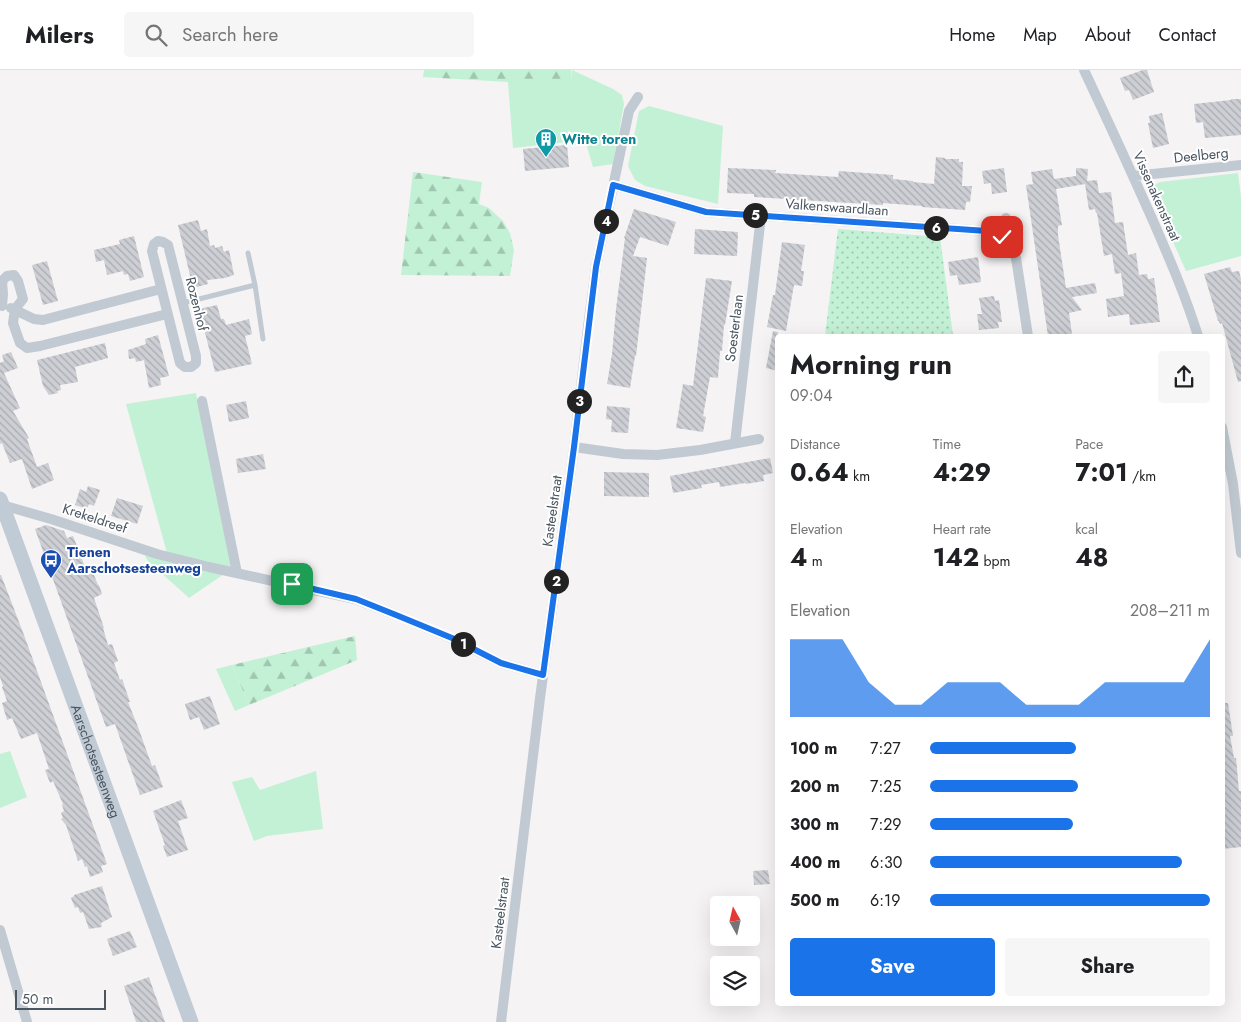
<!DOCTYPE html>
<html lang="en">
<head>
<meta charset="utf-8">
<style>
  :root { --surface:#fff; --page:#f6f6f6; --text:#202124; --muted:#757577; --line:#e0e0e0; --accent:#1a73e8 }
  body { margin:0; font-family:Jost,sans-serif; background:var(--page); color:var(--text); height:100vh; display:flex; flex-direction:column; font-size:19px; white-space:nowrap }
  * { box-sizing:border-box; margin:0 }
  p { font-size:16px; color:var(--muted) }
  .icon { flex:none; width:28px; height:28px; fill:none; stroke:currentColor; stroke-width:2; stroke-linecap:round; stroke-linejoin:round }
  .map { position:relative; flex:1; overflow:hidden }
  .drawer { position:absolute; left:775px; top:264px; width:450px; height:672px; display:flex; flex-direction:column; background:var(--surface); border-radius:5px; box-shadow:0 5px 20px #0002 }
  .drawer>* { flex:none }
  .needle { width:32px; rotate:352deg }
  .fabs { position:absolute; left:710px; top:826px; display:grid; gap:10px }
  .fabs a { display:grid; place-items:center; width:50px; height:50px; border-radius:5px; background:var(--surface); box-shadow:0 5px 20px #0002; font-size:25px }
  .scale { position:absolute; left:15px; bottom:12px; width:91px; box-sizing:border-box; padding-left:5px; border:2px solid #4a5661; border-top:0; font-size:14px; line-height:18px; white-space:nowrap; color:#4a5661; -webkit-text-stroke:4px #fff; paint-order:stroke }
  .pin { position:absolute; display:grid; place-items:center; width:42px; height:42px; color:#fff; margin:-21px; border-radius:10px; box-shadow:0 2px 8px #0006 }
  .km { position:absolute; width:25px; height:25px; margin:-12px; border-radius:50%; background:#222; color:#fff; font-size:14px; line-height:25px; text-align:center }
  .round { display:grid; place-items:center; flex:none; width:52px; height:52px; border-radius:5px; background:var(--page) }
  .overview { display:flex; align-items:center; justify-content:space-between; height:85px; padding:0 15px }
  h1 { font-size:28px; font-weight:700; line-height:38px }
  .stats { display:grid; grid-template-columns:repeat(3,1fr); gap:8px; height:85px; padding:5px 15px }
  .stats div { display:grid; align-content:center }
  .stats b { font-size:25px; font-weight:700 }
  .stats small { font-size:14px; font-weight:400 }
  .stats p { font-size:14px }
  .chart { height:140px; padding:10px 15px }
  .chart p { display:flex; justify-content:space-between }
  .chart svg { width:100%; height:90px; margin-top:5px; fill:var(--accent); opacity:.7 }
  .primary-button { display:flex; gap:10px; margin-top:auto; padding:10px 15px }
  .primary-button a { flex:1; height:58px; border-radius:5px; background:var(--accent); color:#fff; font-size:20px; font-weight:700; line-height:58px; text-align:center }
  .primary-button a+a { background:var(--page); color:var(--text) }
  ul { padding:0 15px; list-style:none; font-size:16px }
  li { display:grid; grid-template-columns:80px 60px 1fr; align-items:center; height:38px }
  li i { height:12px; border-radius:6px; background:var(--accent) }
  header { display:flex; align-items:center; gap:30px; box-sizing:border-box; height:70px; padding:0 25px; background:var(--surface); border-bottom:1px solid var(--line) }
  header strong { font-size:24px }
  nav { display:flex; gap:28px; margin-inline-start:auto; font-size:18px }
  .search { width:350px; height:45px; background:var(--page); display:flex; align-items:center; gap:12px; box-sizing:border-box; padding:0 18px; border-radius:5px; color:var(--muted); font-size:19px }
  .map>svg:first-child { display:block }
</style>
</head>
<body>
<header>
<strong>Milers</strong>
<div class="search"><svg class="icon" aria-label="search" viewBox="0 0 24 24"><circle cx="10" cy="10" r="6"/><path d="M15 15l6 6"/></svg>Search here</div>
<nav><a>Home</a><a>Map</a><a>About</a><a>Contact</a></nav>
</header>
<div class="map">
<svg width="1241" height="952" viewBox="0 0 1241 952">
  <defs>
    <pattern id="forest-firs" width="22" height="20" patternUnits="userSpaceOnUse" patternTransform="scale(1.25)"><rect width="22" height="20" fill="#c3f1d5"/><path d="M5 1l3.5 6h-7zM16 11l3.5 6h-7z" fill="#a0c6b0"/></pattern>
    <pattern id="park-dots" width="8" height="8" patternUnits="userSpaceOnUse" patternTransform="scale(1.25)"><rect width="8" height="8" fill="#c3f1d5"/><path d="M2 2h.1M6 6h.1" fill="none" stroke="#a0c6b0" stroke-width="1.8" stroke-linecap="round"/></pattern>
    <pattern id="building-back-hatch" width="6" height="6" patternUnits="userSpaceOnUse" patternTransform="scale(1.25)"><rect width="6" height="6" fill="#cdcfd5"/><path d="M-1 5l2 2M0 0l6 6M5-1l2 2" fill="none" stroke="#a8abb0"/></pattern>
  </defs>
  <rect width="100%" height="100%" fill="#f5f3f3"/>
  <path fill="#c3f1d5" d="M572,0L613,19L622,25L624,34L613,94L593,97L585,70L513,78L508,12H571Z
    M649,36L723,56L718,134L645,116L635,110L628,96L639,41Z
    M1238,103L1241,127V186L1186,201L1150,120L1152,116L1160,112Z
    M196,323L231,497L167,483L126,334Z
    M150,485L224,504L189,528L148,491L145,486Z
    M232,595L249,635L235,641L216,599Z
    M10,681L27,727L0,738V684Z
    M316,701L323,759L267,766L254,771L232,712L252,707L260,720Z"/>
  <path fill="url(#forest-firs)" d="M424,0H571L572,12H508L423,7Z
    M413,102L482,112L479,134L489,138L503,151L510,163L514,180L510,206L401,205Z
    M355,566L357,590L249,635L232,595Z"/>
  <path fill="url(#park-dots)" d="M838,159L940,167L953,266H825Z"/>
  <path fill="url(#building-back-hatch)" d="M1143,0H1147L1154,22L1133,30L1129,20L1125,21L1120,8Z
    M1231,29H1241V65L1205,68L1203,52L1196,53L1194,34L1231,30Z
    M1162,43L1169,74L1153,78L1148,53H1150L1149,46Z
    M567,75L569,97L525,101L523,79Z
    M936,87L945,88V89H959V92H963L962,116H972L970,132H966L965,140L922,137V136L883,133V135L754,127V124L727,123L728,98L776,100L775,103L838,107L839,101L893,105V109L913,111V112L934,114Z
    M1004,98L1007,122L992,124L991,113L984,114L982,101Z
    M1076,98L1088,99L1087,111L1097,110L1099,123L1111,122L1115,153L1123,152L1128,185L1136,183L1139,205L1147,204L1148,209L1154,208L1160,252L1130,255L1129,244L1108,247L1106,229L1124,226L1121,203L1115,204L1112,184L1104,186L1097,143H1096L1095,139L1089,140L1085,114L1056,119L1062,155L1058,156V165L1066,218L1095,213L1097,223L1072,227L1082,240L1069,243L1072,264L1060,266H1048L1026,115L1033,114L1031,102L1052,99L1054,109L1076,106Z
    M634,139L676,152L668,176L640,167L633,186L647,188L636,286H635L630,318L607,314L612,284L616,239L625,168H624Z
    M198,150L201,161L207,159L210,176L214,175L215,178L222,176L224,182L229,180L234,205L225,208L207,210L208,214L193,218L178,155Z
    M695,159L738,162L737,186L694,184Z
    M134,166L144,207L130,211L128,204L124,205L123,201L107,205L104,190L96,192L94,180L120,174L119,170Z
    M782,172L805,175L801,201H804L802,216L794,215L786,261L767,257L773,225H775Z
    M978,187L981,212L959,215L957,205L950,206L948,192Z
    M47,191L58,231L43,235L32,195Z
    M1230,197L1232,202L1239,201L1241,209V311L1238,312L1222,253L1220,254L1219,251H1218L1204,204Z
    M706,208L732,211L725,255H724L722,281H720L718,308L710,307L703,346L706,347L703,362L676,358L683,314L693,316Z
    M994,226L995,231L999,230L1002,252H998L999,258L979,260L977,244H982L979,228Z
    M217,235L221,249H224L226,255L249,249L252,264L245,266L252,294L215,302L199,239Z
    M773,261L778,262V301L766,298Z
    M158,265L169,306L160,308L161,315L149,318L144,290L136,292L135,288L129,289L128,280L146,274L145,269Z
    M105,273L108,288L75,297L78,312L60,315L61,320L57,321L58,323L49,325L43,316L37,290Z
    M11,282L18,298L4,303L20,338L13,341L29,368L27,369L37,397L48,393L54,410L32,419L22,389L10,393L2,373L0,374V293L4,291L2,285Z
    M246,331L249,348L229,352L226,335Z
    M607,336L630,338L628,363L611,362L612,350L606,349Z
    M263,384L266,399L238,403L236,389Z
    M770,388L773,403L763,405L764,411L746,414L745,413L720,417L719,412L701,415L702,418L673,423L670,406Z
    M604,402L649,403V427L604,426Z
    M88,416L100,420L94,436L89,434L87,439L75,435L80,419L86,422Z
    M117,428L143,436L137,454L111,446Z
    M46,455L64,461L67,468L73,466L85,497L90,495L98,515H99L102,524L94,528L104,558H103L108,575L112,574L118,591L114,593L120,610L122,609L130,632H128L138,657L152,696L155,695L163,717L140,725L115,654L106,657L35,459Z
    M0,505H1L24,565L107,794L101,796L103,802L90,807L87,796L85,797L82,789L78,791L66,755L61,749L63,748L61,743L64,741L62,735L63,734L53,711L50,713L45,700L49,699L37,663L21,669L12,648L7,650L2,633L7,631L2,617L3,616L0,607Z
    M210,626L220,654L204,660L199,647L190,650L185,634Z
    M1222,633H1228L1233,666H1230L1234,688H1236L1239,721H1241V777L1222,779Z
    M181,730L188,748L178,751L188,780L167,787L163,776L165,775L153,741Z
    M768,800L770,814L754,815L753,801Z
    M102,816L112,847L101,853L102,857L89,859L83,842L80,843L78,837L75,838L71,828L74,826V825Z
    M130,861L137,877L113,886L107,869Z
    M149,907L153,919L165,952H136L124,916Z"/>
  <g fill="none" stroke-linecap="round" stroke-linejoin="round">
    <path stroke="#c1cad2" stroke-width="5" d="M248,183L255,215
      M183,233L255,215L263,269"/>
    <path stroke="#c1cad2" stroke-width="10" d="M1084,0C1108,51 1131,101 1154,153C1170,190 1186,227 1198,266
      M1133,106L1241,95
      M613,115L706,142L987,161L1002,167L1011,173L1016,188L1028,266
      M1002,167L1006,148
      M158,171L163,172L168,175L196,286V293L191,297H185L180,293L152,181L154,174Z
      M2,236L3,224L2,211L7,206L14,205L18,211L23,229L15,239L13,253L20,273L27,278L40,276L167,244
      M11,238L34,249L43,250L161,219
      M202,331L237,503
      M1222,357L1233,414L1241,483
      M735,373L761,146
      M574,377L623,384L657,385L700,380L759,369
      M2,435L51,449L157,484L209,497L355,529L396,545L451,568L501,593L543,605
      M0,860L27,952
      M501,952L540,628L574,377L588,257L596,197L629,41L638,27"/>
    <path stroke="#c1cbd6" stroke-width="15" id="s1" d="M0,429L191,952"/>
  </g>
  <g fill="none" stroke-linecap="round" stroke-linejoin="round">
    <g stroke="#fff" stroke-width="10">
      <path id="route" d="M292,514L356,529L396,545L452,568L501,593L543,605L574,377L596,197L613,115L706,142L987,161L1002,167"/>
    </g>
    <use href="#route" stroke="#1a73e8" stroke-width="6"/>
  </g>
  <defs>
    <g id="building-pin" transform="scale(1.125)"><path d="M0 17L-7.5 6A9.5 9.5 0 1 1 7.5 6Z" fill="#0f9aa8" stroke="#fff"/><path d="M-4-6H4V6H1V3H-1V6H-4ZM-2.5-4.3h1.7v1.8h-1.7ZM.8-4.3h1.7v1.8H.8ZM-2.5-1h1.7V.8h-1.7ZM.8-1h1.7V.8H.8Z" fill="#fff"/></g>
    <g id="bus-pin" transform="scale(1.125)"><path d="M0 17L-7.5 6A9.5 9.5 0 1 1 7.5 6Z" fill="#1a4fb4" stroke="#fff"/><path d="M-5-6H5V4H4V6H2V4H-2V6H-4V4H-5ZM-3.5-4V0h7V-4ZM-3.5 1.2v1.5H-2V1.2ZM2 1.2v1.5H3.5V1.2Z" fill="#fff"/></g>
  </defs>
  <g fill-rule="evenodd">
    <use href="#building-pin" x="546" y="69"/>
    <use href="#bus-pin" x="51" y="490"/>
  </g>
  <g text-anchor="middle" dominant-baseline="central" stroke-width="4" stroke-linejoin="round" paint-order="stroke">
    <g font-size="14" font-weight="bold" fill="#0d838f" stroke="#fff" text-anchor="start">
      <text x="562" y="69">Witte toren</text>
    </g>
    <g font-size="14" fill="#4a5661" stroke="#fff">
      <text transform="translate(1201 85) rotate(-6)">Deelberg</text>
      <text transform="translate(1157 126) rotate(66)">Vissenakenstraat</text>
      <text transform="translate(837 137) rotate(4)">Valkenswaardlaan</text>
      <text transform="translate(197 234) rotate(76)">Rozenhof</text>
      <text transform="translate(734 258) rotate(-83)">Soesterlaan</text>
      <text transform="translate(552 441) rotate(-82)">Kasteelstraat</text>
      <text transform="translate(95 448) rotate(18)">Krekeldreef</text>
      <text stroke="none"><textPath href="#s1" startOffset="279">Aarschotsesteenweg</textPath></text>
      <text transform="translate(500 843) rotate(-83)">Kasteelstraat</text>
    </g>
    <g font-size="14" font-weight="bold" fill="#164399" stroke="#fff" text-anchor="start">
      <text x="67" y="482">Tienen<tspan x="67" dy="16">Aarschotsesteenweg</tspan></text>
    </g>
  </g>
</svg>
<div class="fabs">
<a><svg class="needle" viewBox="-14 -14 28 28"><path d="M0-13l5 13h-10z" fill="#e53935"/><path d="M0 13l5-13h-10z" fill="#757577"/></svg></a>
<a><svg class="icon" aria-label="layers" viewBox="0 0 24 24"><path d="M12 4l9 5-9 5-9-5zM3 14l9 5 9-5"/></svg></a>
</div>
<div class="scale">50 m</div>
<div class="pin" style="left:292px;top:514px;background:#1e9e55"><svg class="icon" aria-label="arrive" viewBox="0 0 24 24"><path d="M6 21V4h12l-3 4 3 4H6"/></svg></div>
<div class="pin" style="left:1002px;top:167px;background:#d93025"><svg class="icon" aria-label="check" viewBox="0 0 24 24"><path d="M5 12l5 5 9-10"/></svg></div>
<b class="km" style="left:463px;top:574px">1</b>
<b class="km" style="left:556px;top:511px">2</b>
<b class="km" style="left:579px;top:331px">3</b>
<b class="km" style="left:606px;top:151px">4</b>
<b class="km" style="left:755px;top:145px">5</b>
<b class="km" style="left:936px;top:158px">6</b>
<section class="drawer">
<div class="overview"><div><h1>Morning run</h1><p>09:04</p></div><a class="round"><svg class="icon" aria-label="share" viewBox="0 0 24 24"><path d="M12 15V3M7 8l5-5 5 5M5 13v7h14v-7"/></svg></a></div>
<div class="stats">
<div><p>Distance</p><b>0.64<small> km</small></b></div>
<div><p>Time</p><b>4:29</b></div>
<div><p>Pace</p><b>7:01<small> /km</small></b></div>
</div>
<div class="stats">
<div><p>Elevation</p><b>4<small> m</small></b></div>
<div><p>Heart rate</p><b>142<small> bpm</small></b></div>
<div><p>kcal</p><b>48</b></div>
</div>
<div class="chart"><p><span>Elevation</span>208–211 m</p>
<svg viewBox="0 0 160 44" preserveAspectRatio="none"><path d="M0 44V6L10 6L20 6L30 27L40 38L50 38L60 27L70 27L80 27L90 38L100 38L110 38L120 27L130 27L140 27L150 27L160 6V44z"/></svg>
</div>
<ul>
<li><b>100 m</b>7:27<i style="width:52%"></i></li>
<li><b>200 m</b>7:25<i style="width:53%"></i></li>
<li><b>300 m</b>7:29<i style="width:51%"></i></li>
<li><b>400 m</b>6:30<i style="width:90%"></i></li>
<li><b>500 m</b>6:19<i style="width:100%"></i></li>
</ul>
<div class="primary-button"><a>Save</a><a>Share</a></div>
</section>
</div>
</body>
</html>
